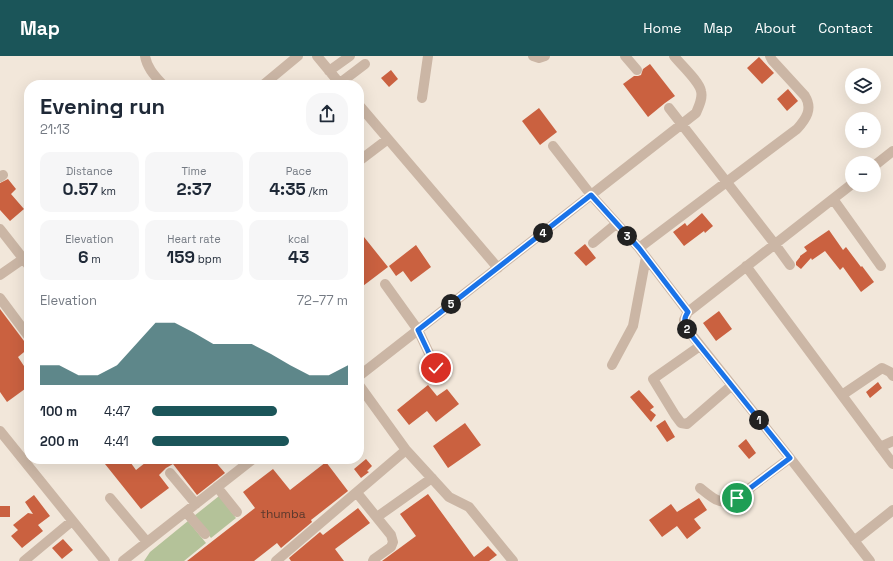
<!DOCTYPE html>
<html lang="en">
<head>
<meta charset="utf-8">
<style>
  :root { --surface:#fff; --page:#f6f6f7; --text:#1f2937; --muted:#747a83; --accent:#1b5559 }
  body { margin:0; font-family:"Space Grotesk",sans-serif; background:var(--page); color:var(--text); height:100vh; display:flex; flex-direction:column; font-size:15px; white-space:nowrap }
  * { box-sizing:border-box; margin:0 }
  p { font-size:13px; color:var(--muted) }
  .icon { flex:none; width:22px; height:22px; fill:none; stroke:currentColor; stroke-width:2; stroke-linecap:round; stroke-linejoin:round }
  .map { position:relative; flex:1; overflow:hidden }
  .details { position:absolute; left:24px; top:24px; width:340px; height:384px; display:flex; flex-direction:column; background:var(--surface); border-radius:16px; box-shadow:0 4px 16px #0002 }
  .details>* { flex:none }
  .tools { position:absolute; left:845px; top:12px; display:grid; gap:8px }
  .tools a { display:grid; place-items:center; width:36px; height:36px; border-radius:50%; background:var(--surface); box-shadow:0 4px 16px #0002; font-size:20px }
  .pin { position:absolute; display:grid; place-items:center; width:34px; height:34px; color:#fff; margin:-17px; border:2px solid #fff; border-radius:50%; box-shadow:0 1px 4px #0007 }
  .km { position:absolute; width:20px; height:20px; margin:-10px; border-radius:50%; background:#222; color:#fff; font-size:11px; line-height:20px; text-align:center }
  .round { display:grid; place-items:center; flex:none; width:42px; height:42px; border-radius:16px; background:var(--page) }
  .summary { display:flex; align-items:center; justify-content:space-between; height:68px; padding:0 16px }
  h1 { font-size:22px; font-weight:700; line-height:30px }
  .metrics { display:grid; grid-template-columns:repeat(3,1fr); gap:6px; height:68px; padding:4px 16px }
  .metrics div { display:grid; align-content:center; border-radius:10px; background:var(--page); text-align:center }
  .metrics b { font-size:17px; font-weight:700 }
  .metrics small { font-size:11px; font-weight:400 }
  .metrics p { font-size:11px }
  .chart { height:112px; padding:8px 16px }
  .chart p { display:flex; justify-content:space-between }
  .chart svg { width:100%; height:72px; margin-top:4px; fill:var(--accent); opacity:.7 }
  ul { padding:0 16px; list-style:none; font-size:13px }
  li { display:grid; grid-template-columns:64px 48px 1fr; align-items:center; height:30px }
  li i { height:10px; border-radius:5px; background:var(--accent) }
  header { display:flex; align-items:center; gap:24px; box-sizing:border-box; height:56px; padding:0 20px; background:var(--accent); color:#fff }
  header strong { font-size:19px }
  nav { display:flex; gap:22px; margin-inline-start:auto; font-size:14px }
  .map>svg:first-child { display:block }
</style>
</head>
<body>
<header>
<strong>Map</strong>
<nav><a>Home</a><a>Map</a><a>About</a><a>Contact</a></nav>
</header>
<div class="map">
<svg width="893" height="505" viewBox="0 0 893 505">
  <rect width="100%" height="100%" fill="#f2e7da"/>
  <path fill="#b4c299" d="M219,440L236,462L211,482L194,460Z
    M188,465L206,487L184,505H144L150,496Z"/>
  <path fill="#ca6140" d="M759,1L774,17L762,28L747,12Z
    M650,8L675,40L665,47L648,61L623,28L634,20H638L641,19L643,13Z
    M391,14L398,23L389,31L381,22Z
    M788,33L798,45L787,55L777,43Z
    M539,52L557,76L540,89L522,65Z
    M8,123L16,133L11,138L24,153L10,165L0,154V127Z
    M702,157L713,170L705,177L704,175L684,190L673,176L685,167L687,170Z
    M829,174L843,194L846,191L861,211L862,210L874,226L861,236L843,211L840,214L825,195L812,204L811,202L801,213L796,209V206L800,201V200L807,195L804,191Z
    M364,181L388,211L359,233V186Z
    M585,188L596,202L586,210L574,197Z
    M416,189L431,211L411,226L403,215L396,220L389,210Z
    M0,253L24,285L29,288V292L18,301L24,310L29,315V330L7,346L0,336Z
    M719,255L732,273L716,285L703,267Z
    M878,326L882,332L870,342L866,336Z
    M428,329L437,340L447,333L459,348L436,366L427,355L409,369L397,354Z
    M639,334L654,351L650,354L656,359L651,366L630,341Z
    M665,364L675,381L667,386L656,370Z
    M465,367L481,389L448,412L433,390Z
    M746,383L756,397L749,403L738,390Z
    M101,403H128L136,414L150,403H213L225,417L197,439L173,408L166,412L159,419L169,432L141,453Z
    M366,403L372,410L367,415L369,416L361,422L354,413Z
    M326,406L348,435L311,464L312,466L281,492L277,487L254,505H187L255,452L243,436L273,413L290,434Z
    M428,438L474,501L488,490L497,499L489,505H382L416,480L400,458Z
    M34,439L50,460L38,469L43,475L22,492L11,480L18,474L13,469L28,457L33,458L25,446Z
    M699,442L707,454L694,463L701,472L687,483L677,470L662,481L649,464L671,448L677,456Z
    M0,450H10V461H0Z
    M358,452L370,467L335,493L344,505H291L289,502L320,476L323,479Z
    M63,483L73,494L62,503L52,492Z"/>
  <g fill="none" stroke-linecap="round" stroke-linejoin="round">
    <path stroke="#cbb6a5" stroke-width="10" d="M145,0C147,12 155,20 163,29
      M317,0L341,29
      M533,0L539,2L545,0
      M625,0L637,14
      M329,15L350,0
      M340,27L365,8
      M263,29L298,0
      M422,42L428,0
      M359,49L498,212
      M669,52L774,187L790,209
      M553,90L591,139L639,192L688,256
      M359,105L388,83
      M874,110L893,95
      M0,121L3,119
      M852,128L688,256L684,264L686,272L695,283L790,402L870,505
      M833,143L881,210
      M0,173L29,210
      M593,187L616,168
      M639,192L797,73C806,63 813,53 805,40L772,4L770,0
      M746,210L893,408
      M0,219L23,203
      M385,228L418,274L436,312
      M0,242L29,281
      M700,290L653,323L675,359L681,367L687,368L731,330
      M29,306V305
      M612,309L633,270L646,201
      M359,320L696,57C699,50 703,42 701,35C699,25 681,9 674,0
      M842,339L882,312L890,316L893,320
      M0,375L105,505
      M880,391L893,385
      M406,394L449,441L469,451L513,505
      M170,417L196,448
      M217,431L237,456
      M700,432C710,440 718,448 731,446L790,402
      M357,437L391,479L393,486L391,491L374,503L373,505
      M110,442L147,486
      M186,456L205,478
      M377,461L432,422
      M854,485L893,454
      M24,505L72,465
      M123,505L253,403
      M276,505L406,394L359,329"/>
  </g>
  <g fill="none" stroke-linecap="round" stroke-linejoin="round">
    <g stroke="#fff" stroke-width="8">
      <path id="route" d="M436,312L418,274L591,139L639,192L688,256C683,263 684,268 688,275L790,402L737,442"/>
    </g>
    <use href="#route" stroke="#1a73e8" stroke-width="5"/>
  </g>
  <g text-anchor="middle" dominant-baseline="central" stroke-width="3.5" stroke-linejoin="round" paint-order="stroke">
    <g font-size="12" fill="#5b392d">
      <text x="283" y="458">thumba</text>
    </g>
  </g>
</svg>
<div class="tools">
<a><svg class="icon" aria-label="layers" viewBox="0 0 24 24"><path d="M12 4l9 5-9 5-9-5zM3 14l9 5 9-5"/></svg></a>
<a>+</a>
<a>−</a>
</div>
<div class="pin" style="left:737px;top:442px;background:#1e9e55"><svg class="icon" aria-label="arrive" viewBox="0 0 24 24"><path d="M6 21V4h12l-3 4 3 4H6"/></svg></div>
<div class="pin" style="left:436px;top:312px;background:#d93025"><svg class="icon" aria-label="check" viewBox="0 0 24 24"><path d="M5 12l5 5 9-10"/></svg></div>
<b class="km" style="left:759px;top:364px">1</b>
<b class="km" style="left:687px;top:273px">2</b>
<b class="km" style="left:627px;top:180px">3</b>
<b class="km" style="left:543px;top:177px">4</b>
<b class="km" style="left:451px;top:248px">5</b>
<section class="details">
<div class="summary"><div><h1>Evening run</h1><p>21:13</p></div><a class="round"><svg class="icon" aria-label="share" viewBox="0 0 24 24"><path d="M12 15V3M7 8l5-5 5 5M5 13v7h14v-7"/></svg></a></div>
<div class="metrics">
<div><p>Distance</p><b>0.57<small> km</small></b></div>
<div><p>Time</p><b>2:37</b></div>
<div><p>Pace</p><b>4:35<small> /km</small></b></div>
</div>
<div class="metrics">
<div><p>Elevation</p><b>6<small> m</small></b></div>
<div><p>Heart rate</p><b>159<small> bpm</small></b></div>
<div><p>kcal</p><b>43</b></div>
</div>
<div class="chart"><p><span>Elevation</span>72–77 m</p>
<svg viewBox="0 0 160 44" preserveAspectRatio="none"><path d="M0 44V32L10 32L20 38L30 38L40 32L50 19L60 6L70 6L80 12L90 19L100 19L110 19L120 25L130 32L140 38L150 38L160 32V44z"/></svg>
</div>
<ul>
<li><b>100 m</b>4:47<i style="width:64%"></i></li>
<li><b>200 m</b>4:41<i style="width:70%"></i></li>
</ul>
</section>
</div>
</body>
</html>
